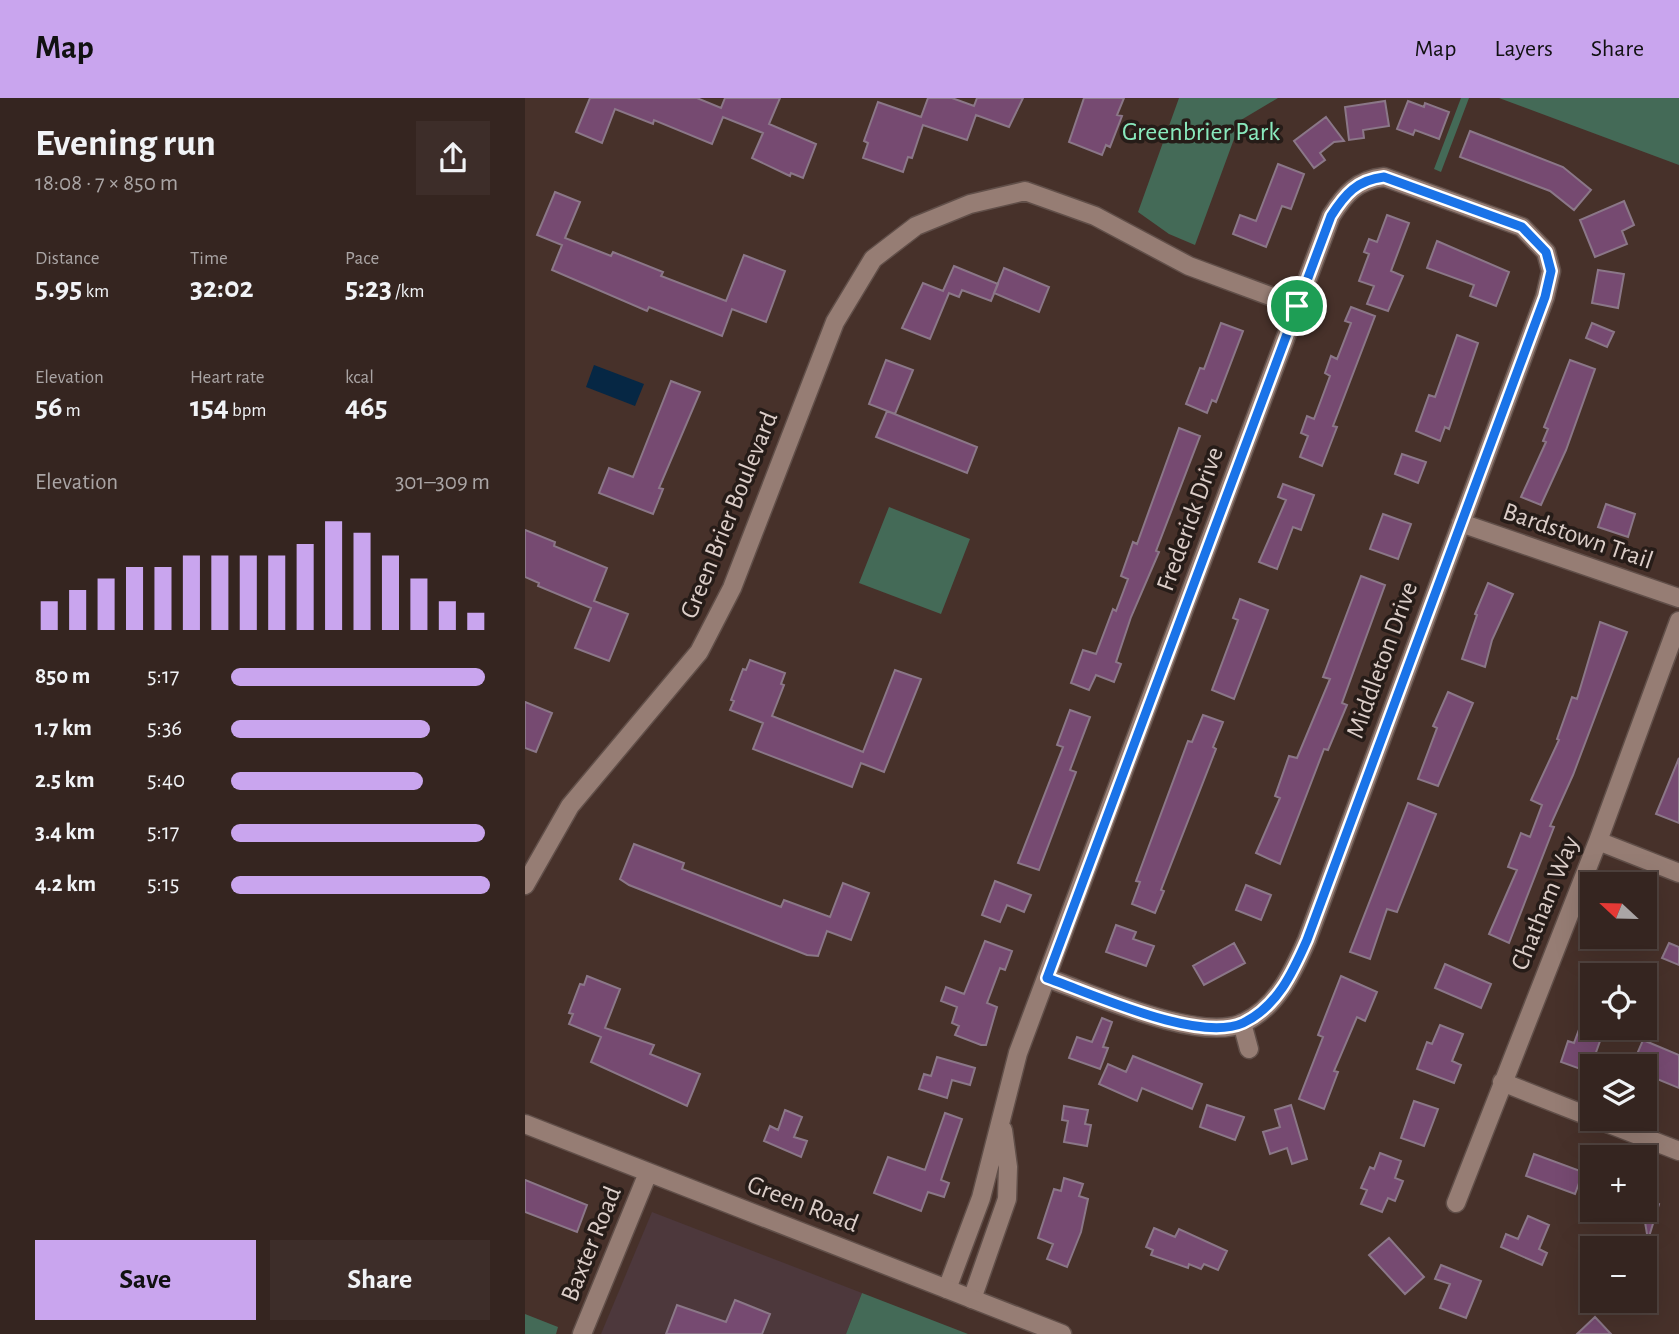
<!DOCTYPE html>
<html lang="en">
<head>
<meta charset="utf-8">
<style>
  :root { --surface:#352520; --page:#3d2d29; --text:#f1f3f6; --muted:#aaa5a5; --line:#4f423e; --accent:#c9a5ee }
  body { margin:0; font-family:"Alegreya Sans",sans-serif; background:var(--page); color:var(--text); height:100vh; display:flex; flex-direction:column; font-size:26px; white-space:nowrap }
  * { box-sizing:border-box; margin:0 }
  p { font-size:23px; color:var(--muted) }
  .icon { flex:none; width:38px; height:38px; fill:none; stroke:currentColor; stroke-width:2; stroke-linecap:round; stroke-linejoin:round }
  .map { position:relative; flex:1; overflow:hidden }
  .side { display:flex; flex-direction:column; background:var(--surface); width:525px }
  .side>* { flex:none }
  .needle { width:46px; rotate:292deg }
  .controls { position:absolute; left:1055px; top:774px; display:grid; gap:14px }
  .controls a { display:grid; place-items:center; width:77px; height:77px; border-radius:0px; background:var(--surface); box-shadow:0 7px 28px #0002,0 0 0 2px var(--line); font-size:35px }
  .pin { position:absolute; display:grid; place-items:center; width:60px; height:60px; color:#fff; margin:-30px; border:4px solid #fff; border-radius:50%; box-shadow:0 2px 7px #0007 }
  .round { display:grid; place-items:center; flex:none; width:74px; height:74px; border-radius:0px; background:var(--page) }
  .head { display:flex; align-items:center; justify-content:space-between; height:119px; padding:0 35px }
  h1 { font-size:38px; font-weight:700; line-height:52px }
  .metrics { display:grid; grid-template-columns:repeat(3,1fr); gap:10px; height:119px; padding:7px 35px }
  .metrics div { display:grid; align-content:center }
  .metrics b { font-size:30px; font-weight:700 }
  .metrics small { font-size:19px; font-weight:400 }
  .metrics p { font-size:19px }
  .chart { height:196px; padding:14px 35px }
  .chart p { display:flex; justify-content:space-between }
  .chart svg { width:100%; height:126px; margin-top:7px; stroke:var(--accent); stroke-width:6 }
  .primary-button { display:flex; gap:14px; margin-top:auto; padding:14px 35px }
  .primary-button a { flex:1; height:80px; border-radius:0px; background:var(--accent); color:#111; font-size:28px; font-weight:700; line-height:80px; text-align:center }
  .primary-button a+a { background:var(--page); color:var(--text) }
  ul { padding:0 35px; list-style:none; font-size:23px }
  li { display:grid; grid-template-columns:112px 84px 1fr; align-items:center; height:52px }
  li i { height:18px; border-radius:9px; background:var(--accent) }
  header { display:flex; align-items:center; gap:42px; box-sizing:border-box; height:98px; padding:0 35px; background:var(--accent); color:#111 }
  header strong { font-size:33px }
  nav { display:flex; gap:38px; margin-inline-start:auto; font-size:24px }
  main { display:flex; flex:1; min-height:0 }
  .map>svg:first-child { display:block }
</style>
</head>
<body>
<header>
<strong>Map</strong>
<nav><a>Map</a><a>Layers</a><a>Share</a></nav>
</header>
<main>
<section class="side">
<div class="head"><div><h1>Evening run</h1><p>18:08 · 7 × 850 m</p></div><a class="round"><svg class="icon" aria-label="share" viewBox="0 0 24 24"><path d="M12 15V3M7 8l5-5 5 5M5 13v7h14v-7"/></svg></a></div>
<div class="metrics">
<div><p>Distance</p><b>5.95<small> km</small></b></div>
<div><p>Time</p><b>32:02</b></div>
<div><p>Pace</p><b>5:23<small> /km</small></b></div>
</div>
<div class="metrics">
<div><p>Elevation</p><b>56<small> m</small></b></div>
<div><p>Heart rate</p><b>154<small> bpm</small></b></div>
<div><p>kcal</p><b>465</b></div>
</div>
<div class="chart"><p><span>Elevation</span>301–309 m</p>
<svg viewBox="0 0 160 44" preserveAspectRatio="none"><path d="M5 44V34M15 44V30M25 44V26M35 44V22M45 44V22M55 44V18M65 44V18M75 44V18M85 44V18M95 44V14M105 44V6M115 44V10M125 44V18M135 44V26M145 44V34M155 44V38"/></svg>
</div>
<ul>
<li><b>850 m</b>5:17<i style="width:98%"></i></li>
<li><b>1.7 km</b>5:36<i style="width:77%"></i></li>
<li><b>2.5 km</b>5:40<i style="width:74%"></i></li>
<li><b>3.4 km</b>5:17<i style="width:98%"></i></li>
<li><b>4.2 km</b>5:15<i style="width:100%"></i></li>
</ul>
<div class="primary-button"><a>Save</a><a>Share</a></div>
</section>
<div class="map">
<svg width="1154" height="1236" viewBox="0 0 1154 1236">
  <rect width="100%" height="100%" fill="#47312a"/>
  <path fill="#4d383c" d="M127,1114L337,1195L321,1236H76Z"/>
  <path fill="#446a57" d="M654,0H753L716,22L670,147L644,136L613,114Z
    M936,0H944L916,74L909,71Z
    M974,0H1154V67Z
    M364,409L445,441L416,516L334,485Z
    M337,1195L443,1236H321Z
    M0,1216L33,1229L31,1236H0Z"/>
  <path fill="#062744" d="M69,267L119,286L110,308L61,289Z"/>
  <path fill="#764a71" stroke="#8b7788" stroke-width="2" d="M65,0H172L196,10L200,0H255L244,26L291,46L278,80L266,75L265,78L227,60L238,35L198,19L187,46L129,22L128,26L90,11L77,45L51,34Z
    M403,0H427L449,8L452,0H498L484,29L451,17L442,42L398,27L387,60L383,59L378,74L338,60L343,45L339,43L353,4L396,19Z
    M559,0H599L592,17L597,18L585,49L581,47L577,57L544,44Z
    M860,3L864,28L838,32L839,40L824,42L820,9Z
    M883,3L899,9L900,5L924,14L914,41L890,32L888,37L872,31Z
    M801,19L819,43L809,44L795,55L800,62L789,70L769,43Z
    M945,33L1038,69L1066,92L1049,112L1025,93L935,59Z
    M753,66L779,76L766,111L757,108L741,149L708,136L715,117L731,123Z
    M30,94L55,104L40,140L86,158L88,154L138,174L136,178L201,203L219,157L260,173L241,224L207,211L197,238L124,209L122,213L27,172L37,147L12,137Z
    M1099,103L1109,127L1097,133L1102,146L1070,159L1055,122Z
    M862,117L884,125L866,173L878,178L863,213L842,206L849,188L834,183L844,156L839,154L844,141L852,144Z
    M912,143L984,174L971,208L945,198L949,187L902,170Z
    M429,168L473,186L466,203L437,192L434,199L424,195L405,241L377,230L398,185L418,193Z
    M479,170L524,189L514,214L469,195Z
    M1073,172L1099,176L1093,210L1067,205Z
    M826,209L850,218L808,328L812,329L797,368L775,359L783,338L776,335L782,318L789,321L805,278L800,275L806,258L812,261L826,225L820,223Z
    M696,225L718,233L691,304L687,302L682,315L661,306L675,270L679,271Z
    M1067,225L1089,234L1082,249L1061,240Z
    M932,237L953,245L924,331L920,329L915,343L891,333L904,297L910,299Z
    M361,262L388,272L370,316L344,306Z
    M1045,262L1070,271L1041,352L1016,407L996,399L1021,344L1018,343L1023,331L1019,329Z
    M146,283L175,294L134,390L138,391L128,416L74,395L84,370L108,379Z
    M362,313L452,349L442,375L351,339Z
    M654,330L675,338L631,453L634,454L606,519L591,564L596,566L589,584L571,577L564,592L546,585L558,552L571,556L588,511L591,513L603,481L596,478L608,444L612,446Z
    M877,356L901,364L893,385L870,376Z
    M758,386L789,397L776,432L768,429L752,471L734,464L761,402L753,399Z
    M1081,406L1110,416L1103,439L1073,429Z
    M858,416L886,426L873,461L845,451Z
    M0,432L30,444L29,448L82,470L69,503L103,516L84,563L50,550L66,510L13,488L14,485L0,479Z
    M836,478L860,487L817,605L822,607L803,652L799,651L755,766L731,755L755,700L750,698L764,658L772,660L805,581L798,579Z
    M963,485L988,496L967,542L960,569L937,561L952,517L950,516Z
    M715,501L743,512L709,601L687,592L713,522L708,520Z
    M1075,524L1102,534L1048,677L1025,728L1029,729L984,845L964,836L992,772L983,769L996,735L1005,739L1017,707L1006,702L1034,642L1032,641L1047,599L1052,601Z
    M225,562L260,575L256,586L259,587L247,618L338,654L370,572L396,581L359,674L336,665L327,689L228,651L238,625L205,612L209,603L206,602L218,571L221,572Z
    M923,594L948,605L913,688L893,681L912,630L908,628Z
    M0,604L27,615L11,654L0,650Z
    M545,612L565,619L545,672L551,674L514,772L493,765L538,649L532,647Z
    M678,617L698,624L688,649L691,651L636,792L639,793L630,815L607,806L615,784L611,783L663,643L667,644Z
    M1154,660V725L1131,716Z
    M883,705L911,716L872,814L862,811L845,861L825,854Z
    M109,746L159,765L157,771L256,809L259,802L305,819L318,785L344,795L326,842L302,833L293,858L282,857L104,787L95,781Z
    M470,783L506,797L499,814L482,807L475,824L457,817Z
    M721,787L746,797L736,822L711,812Z
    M591,827L611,834L608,841L629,848L621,868L581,854Z
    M460,843L487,853L480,872L475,870L462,905L472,909L461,947H456L430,937L434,928L427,925L432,909L416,903L421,889L439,896Z
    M709,845L720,865L679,887L668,868Z
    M1144,845L1154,849V867L1137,860Z
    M920,866L966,886L956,910L910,890Z
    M62,878L95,891L80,930L129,947L125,956L175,976L162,1008L66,964L76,939L44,926L48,916L44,915L55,886L59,887Z
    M816,878L852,894L840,923L832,919L809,973L813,974L799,1011L774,1001L798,939L793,937Z
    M1066,899L1068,929H1080L1064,974L1036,964L1043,943L1049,945Z
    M577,920L587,924L578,949L583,950L575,971L544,960L552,939L567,944Z
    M915,927L938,936L927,963L936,967L929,985L892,971L902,944L907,946Z
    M1118,942L1154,957V990L1120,976V968H1107Z
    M608,958L677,986L667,1011L617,990L612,1003L574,986L583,966L601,974Z
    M412,959L450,970L445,987L427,982L422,1000L394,991L399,976L406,978Z
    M889,1003L913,1011L899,1048L876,1040Z
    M682,1007L719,1019L710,1042L675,1029Z
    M766,1007L782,1061L767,1066L762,1050L745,1056L738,1034L755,1029L750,1012Z
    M539,1008L563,1012L560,1026L566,1027L562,1048L539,1044L543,1023L537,1022Z
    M260,1012L277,1019L269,1039L282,1043L276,1059L239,1043L245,1028L253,1032Z
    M420,1015L437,1021L416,1082L424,1085L419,1099L403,1094L396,1113L349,1095L363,1059L400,1072Z
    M855,1055L876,1063L870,1080L878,1083L870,1103L863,1100L857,1114L836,1106L842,1092L836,1090L845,1069L849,1071Z
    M1009,1056L1058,1074L1050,1096L1001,1078Z
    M539,1080L558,1086L554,1098L563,1101L556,1134L542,1169L522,1161L528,1146L513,1140L529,1091L536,1093Z
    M0,1082L62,1107L52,1134L0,1114Z
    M1120,1101L1134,1106L1123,1142L1120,1124L1089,1114L1120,1111Z
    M1003,1118L1024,1127L1014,1151L1022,1155L1017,1167L976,1149L981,1136L993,1141Z
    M629,1130L650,1139L654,1131L702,1153L693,1172L679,1166L676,1171L664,1166L663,1170L626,1157L628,1152L621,1149Z
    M864,1140L899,1179L880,1196L844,1157Z
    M916,1167L956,1183L941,1220L915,1210L925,1186L910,1181Z
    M210,1202L245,1216L237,1236H141L152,1207L201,1224Z
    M1070,1219L1086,1236H1052Z"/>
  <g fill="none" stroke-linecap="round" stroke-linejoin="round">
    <g stroke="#614f49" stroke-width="21">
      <path id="street" d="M936,425L1154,500
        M1073,743L1154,775
        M0,787L45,708L174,554L207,490L310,224L348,161L391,128L445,106L500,93L570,118L664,168L772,208
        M717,925L724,951
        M977,984L1068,1020
        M1069,1020L1154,1053
        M931,1105L1073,743L1154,523
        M422,1191L456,1100L493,955L806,118C820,96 832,82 859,79L997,129L1021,154L1026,173L1020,199L782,842C768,874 752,909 718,925C674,945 568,896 522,880
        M447,1201L482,1101L483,1069L478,1032"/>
    </g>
    <g stroke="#614f49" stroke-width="21">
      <path id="secondary" d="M0,1026L537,1236
        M57,1236L123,1075"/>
    </g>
    <use href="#street" stroke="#967d74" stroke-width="18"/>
    <use href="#secondary" stroke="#967d74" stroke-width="18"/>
  </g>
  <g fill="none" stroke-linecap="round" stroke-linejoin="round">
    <g stroke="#fff" stroke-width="14">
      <path id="route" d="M859,79L997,129L1021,154L1026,173L1020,199L782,842C768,874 752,909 718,925C673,945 568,896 522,880L806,118C820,96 832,82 859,79Z"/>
    </g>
    <use href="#route" stroke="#1a73e8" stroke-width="9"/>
  </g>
  <g text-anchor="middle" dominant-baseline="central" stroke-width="7" stroke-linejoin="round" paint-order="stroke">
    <g font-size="26" fill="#89e9bd" stroke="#261c18">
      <text x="676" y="34">Greenbrier Park</text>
    </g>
    <g font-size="26" fill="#dccec9" stroke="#261c18">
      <text transform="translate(204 417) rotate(-68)">Green Brier Boulevard</text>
      <text transform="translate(665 421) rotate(-70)">Frederick Drive</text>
      <text transform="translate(1053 438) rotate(19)">Bardstown Trail</text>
      <text transform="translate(857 562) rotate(-70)">Middleton Drive</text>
      <text transform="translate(1020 805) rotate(-68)">Chatham Way</text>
      <text transform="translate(278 1106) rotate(21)">Green Road</text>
      <text transform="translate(66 1146) rotate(-68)">Baxter Road</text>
    </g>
  </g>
</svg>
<div class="controls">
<a><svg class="needle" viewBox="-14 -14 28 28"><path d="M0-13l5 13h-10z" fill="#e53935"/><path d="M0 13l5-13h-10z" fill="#aaa5a5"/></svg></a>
<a><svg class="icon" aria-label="locate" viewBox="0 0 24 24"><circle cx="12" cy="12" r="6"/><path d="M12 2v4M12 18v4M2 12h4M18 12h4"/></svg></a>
<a><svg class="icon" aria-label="layers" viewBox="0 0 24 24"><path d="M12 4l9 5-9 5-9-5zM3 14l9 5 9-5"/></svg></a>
<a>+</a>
<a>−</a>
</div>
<div class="pin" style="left:772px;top:208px;background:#1e9e55"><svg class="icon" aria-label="arrive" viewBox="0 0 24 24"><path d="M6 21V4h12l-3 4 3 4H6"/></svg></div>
</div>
</main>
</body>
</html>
